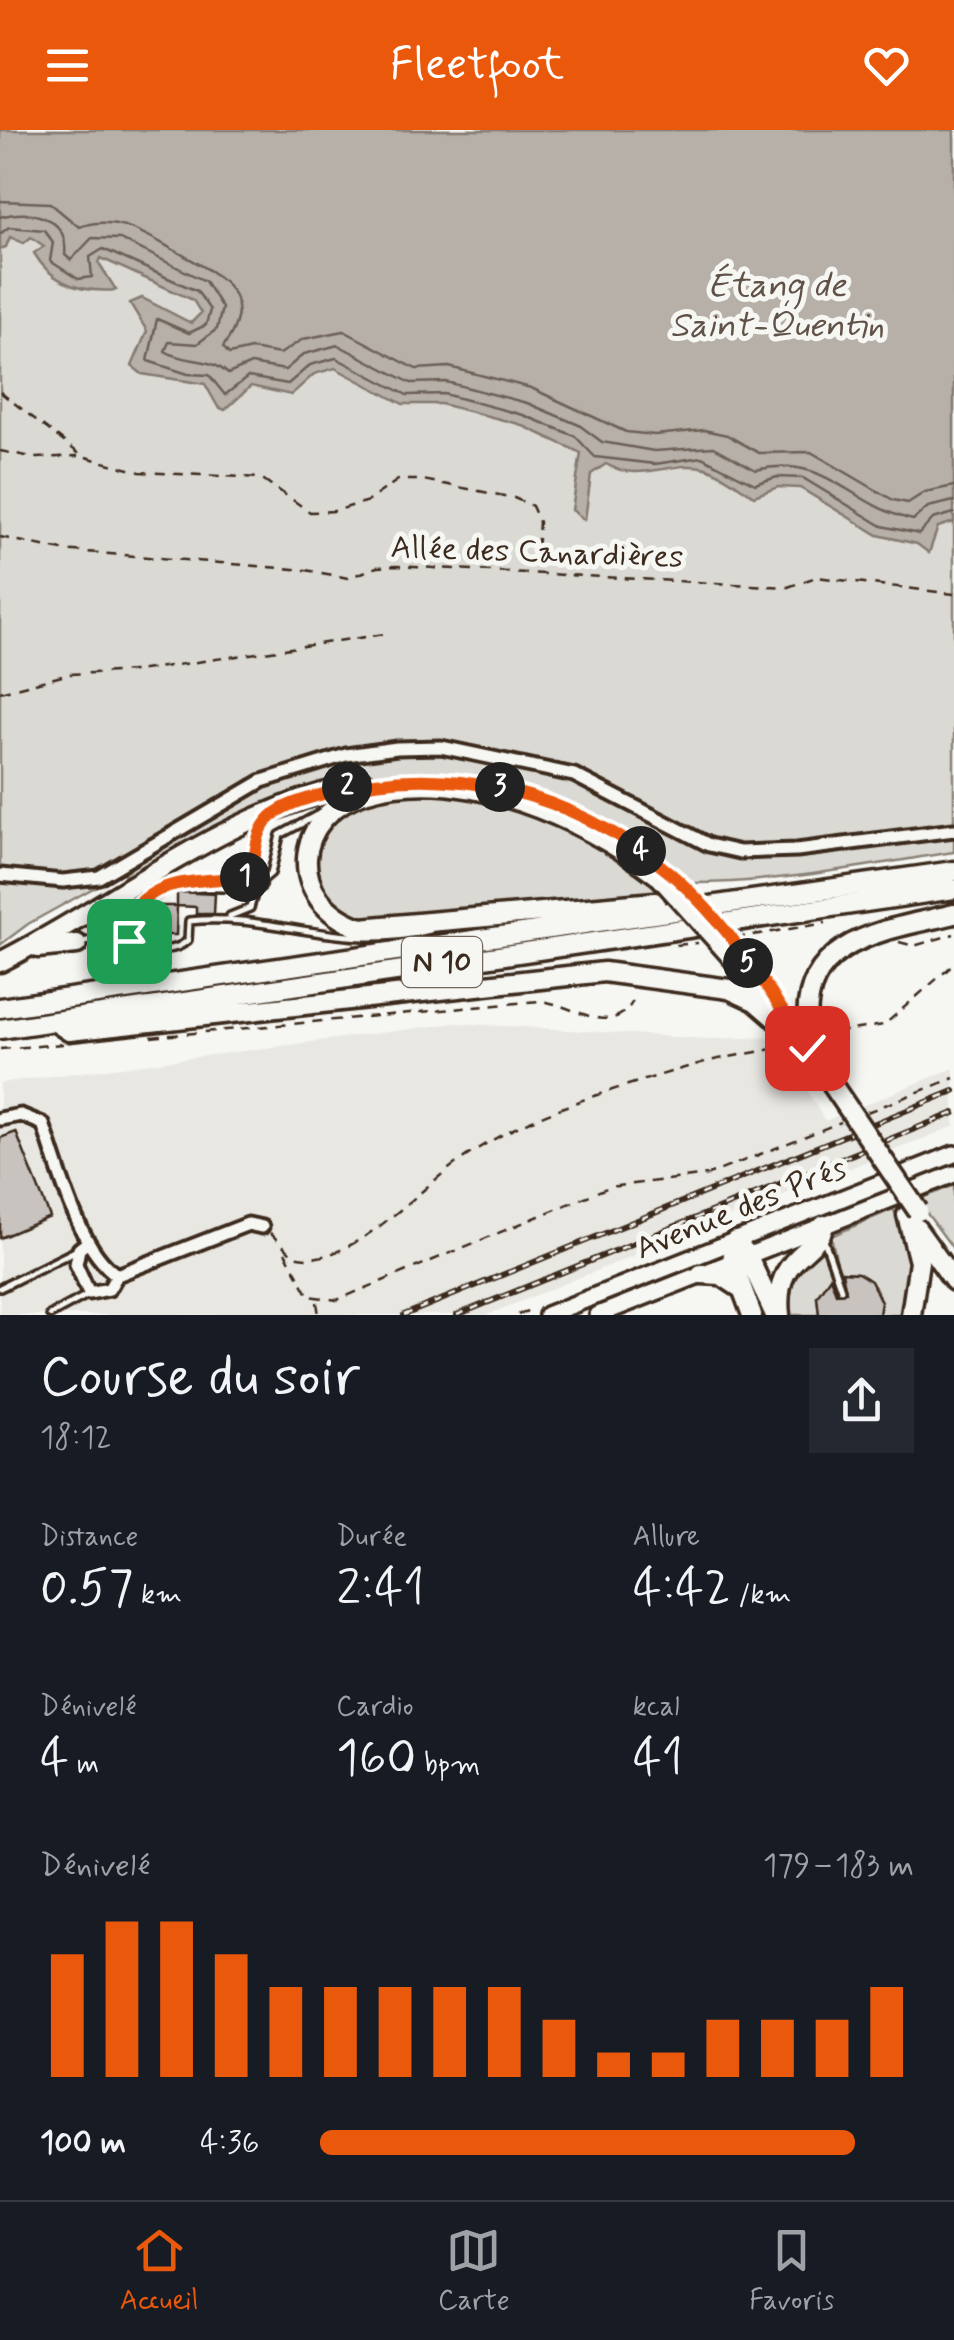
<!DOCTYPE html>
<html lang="fr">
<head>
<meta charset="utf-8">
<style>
  :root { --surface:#171b24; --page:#242831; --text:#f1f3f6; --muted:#9ea1a6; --line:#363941; --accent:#ea580c }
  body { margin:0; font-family:Mynerve,sans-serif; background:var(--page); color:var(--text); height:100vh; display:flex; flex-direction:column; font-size:38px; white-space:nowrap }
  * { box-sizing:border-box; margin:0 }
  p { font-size:32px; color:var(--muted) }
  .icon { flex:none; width:55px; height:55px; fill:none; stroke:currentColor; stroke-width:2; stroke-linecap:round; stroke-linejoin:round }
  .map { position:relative; height:1185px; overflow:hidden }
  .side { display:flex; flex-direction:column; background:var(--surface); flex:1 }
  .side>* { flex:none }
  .pin { position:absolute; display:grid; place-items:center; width:85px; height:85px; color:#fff; margin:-42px; border-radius:20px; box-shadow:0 5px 15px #0006 }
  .km { position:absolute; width:50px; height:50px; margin:-25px; border-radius:50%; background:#222; color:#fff; font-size:28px; line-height:50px; text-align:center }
  .round { display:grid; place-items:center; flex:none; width:105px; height:105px; border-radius:0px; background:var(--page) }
  .head { display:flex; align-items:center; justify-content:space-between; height:170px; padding:0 40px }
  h1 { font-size:55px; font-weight:600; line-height:75px }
  .stats { display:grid; grid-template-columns:repeat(3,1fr); gap:15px; height:170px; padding:10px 40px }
  .stats div { display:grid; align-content:center }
  .stats b { font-size:50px; font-weight:600 }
  .stats small { font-size:28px; font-weight:400 }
  .stats p { font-size:28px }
  .chart { height:280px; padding:20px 40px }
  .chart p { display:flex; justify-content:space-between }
  .chart svg { width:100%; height:180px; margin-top:10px; stroke:var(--accent); stroke-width:6 }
  ul { padding:0 40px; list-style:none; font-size:32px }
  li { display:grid; grid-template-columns:160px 120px 1fr; align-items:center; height:75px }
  li i { height:25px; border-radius:12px; background:var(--accent) }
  header { display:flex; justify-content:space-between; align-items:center; height:130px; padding:0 40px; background:var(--accent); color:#fff; font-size:45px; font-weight:600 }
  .tab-bar { display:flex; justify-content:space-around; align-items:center; height:140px; border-top:2px solid var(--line); background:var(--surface); font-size:28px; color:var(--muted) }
  .tab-bar a { display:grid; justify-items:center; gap:5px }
  .tab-bar .current { color:var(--accent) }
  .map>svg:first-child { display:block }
</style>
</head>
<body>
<header><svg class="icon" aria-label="menu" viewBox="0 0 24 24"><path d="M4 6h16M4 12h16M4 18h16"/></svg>Fleetfoot<svg class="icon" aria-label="heart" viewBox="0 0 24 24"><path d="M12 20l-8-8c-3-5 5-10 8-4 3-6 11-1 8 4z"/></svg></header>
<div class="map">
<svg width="954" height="1185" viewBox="0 0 954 1185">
  <rect width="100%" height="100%" fill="#f6f6f2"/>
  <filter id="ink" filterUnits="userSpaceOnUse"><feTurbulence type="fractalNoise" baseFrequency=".01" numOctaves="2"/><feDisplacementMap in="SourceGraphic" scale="20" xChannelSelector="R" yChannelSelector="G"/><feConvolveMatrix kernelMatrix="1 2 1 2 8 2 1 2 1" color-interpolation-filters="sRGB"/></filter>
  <g filter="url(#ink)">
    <path fill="#e8e7e2" d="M456,893L707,909L775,907L825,991L954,938V996L487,1185H0V953Z"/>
    <path fill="#dad9d3" stroke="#8a8278" stroke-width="2.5" d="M0,0H954V722C866,735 782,753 692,753C573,647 423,615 271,672C222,690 177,725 133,753L124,744L135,735L28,794L0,815Z
      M426,660L477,665L575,695L670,763L360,791C318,769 303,731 334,691C341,682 353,671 364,668C383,662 407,663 426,660Z
      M954,1055V1120L917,1070Z
      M893,1079L913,1115L905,1185H879C883,1158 867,1138 839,1143L831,1106Z
      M822,1113L833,1146L817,1166L819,1185H791C786,1152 800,1136 822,1113Z"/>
    <path fill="#b6b0a9" stroke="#857a71" stroke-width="2.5" d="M0,0H954V392L938,397L929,423L917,414L878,405L800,358L778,357L754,366C739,357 723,343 706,338C673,329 640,354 606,334L591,344L585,390L572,380L581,323L519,294L441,274H403L335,238L314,244L291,265L251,256L225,280L218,277L205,254L142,244L132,236L147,201L130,173L142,168L191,193L201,183L193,170L101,128L99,133L116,160C83,163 52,154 34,123L44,116L31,107L24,113L10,107L6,117L0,119Z"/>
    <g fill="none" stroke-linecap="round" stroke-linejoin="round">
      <path stroke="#6c6056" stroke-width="2.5" d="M0,71L50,73L79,97C115,84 143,103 174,120C215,143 263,162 223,217L229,224L251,219L280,224L303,209L344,201L416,239L449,237L531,258L626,302L655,305L704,300L727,305L759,323L811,322L893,370L908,373L925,362L954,356
        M0,87C30,79 69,86 65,125L71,130L92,108L120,109L205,151L222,178L217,199L197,214L169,212L165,221C186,234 210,226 228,244L251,234L285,240L304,224L338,215L411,253L446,252L527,273L579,295L602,312L654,321L714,317L756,340C826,323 849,375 913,390L928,377L954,371
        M0,104L9,97L44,100L53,112L50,131L78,149L92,147L90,127L103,119L197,161L210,180L206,195L189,203L157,189L148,231L188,244L209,245L225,265L248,247L288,254L310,235L336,228L407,265L444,264L523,285L575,306L595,327L655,334L702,327L755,354L777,347L803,348L882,396L919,404L933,389L954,383"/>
    </g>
    <path fill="#c8c3be" stroke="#3b2a1e" stroke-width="2.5" d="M177,762L215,764L214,784H196V777L177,776Z
      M159,776H177L176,805H158Z
      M16,1002L50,1087L0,1108V1008Z
      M842,1142L858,1143L871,1151L881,1172L879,1185H819L817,1166L830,1147L836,1163L846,1162Z"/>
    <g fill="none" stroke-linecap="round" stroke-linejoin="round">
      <g stroke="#3b2a1e" stroke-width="12">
        <path id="service" d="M254,740L255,706L263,693
          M264,749L271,743L280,705L317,685
          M172,756L246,759
          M230,786L250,778L255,761L262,756L263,746L254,741L244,752L255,761
          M129,811V783L180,750L244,749
          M80,813C89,811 102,805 112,805C135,806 164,833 188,810L189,791C272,782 339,823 430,800
          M823,1107L841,1159
          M0,1158L77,1120
          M50,1185L87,1165"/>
      </g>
      <g stroke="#3b2a1e" stroke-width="19">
        <path id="minor" d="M0,745L63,751L99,747L262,651L346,625L397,618L441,617L574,645L709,715L740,722L797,720L954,700
          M0,989L21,985L43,994C59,1037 78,1120 117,1145L248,1094L262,1097
          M88,1112L79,1119L76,1134L89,1163L109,1159L117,1145"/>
      </g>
      <g stroke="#3b2a1e" stroke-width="22">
        <path id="secondary" d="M547,1185L954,1024
          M598,1185L954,1044"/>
      </g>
      <g stroke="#3b2a1e" stroke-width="25">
        <path id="primary" d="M655,772L361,798C285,772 291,684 367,662C465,634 584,689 660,747
          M38,818L77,814
          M0,832C120,772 231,676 366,653
          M740,836L769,876
          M0,878L954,741
          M54,891L69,901L604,842L729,859L755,871L785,897
          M808,898C799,808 888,800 954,784
          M0,899L954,759
          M907,1085L919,1132L911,1185
          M916,1098L954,1151
          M735,1111L747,1124L775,1185
          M735,1111L732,1131L752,1185
          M701,1144L721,1145L739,1157
          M780,1185C773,1123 818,1125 824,1095"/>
      </g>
      <path stroke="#3b2a1e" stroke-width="2.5" stroke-dasharray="10 8" stroke-linecap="butt" d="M0,262L82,326L140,342L261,348L310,382L335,381L368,371L398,350H423L514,368L532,376L539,392L536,439
        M0,321L37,328L78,326
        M0,407L62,420L306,440L348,448L377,437L397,436L788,457L816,447L954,464
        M0,562L70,544L136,541L385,504
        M735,808L826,793
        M899,812L914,816L954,804
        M676,815L698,813
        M819,905L884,895L954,834
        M151,907L539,871C573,873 611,910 633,871
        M0,919L63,914
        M867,982L954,948
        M270,1103L294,1126C346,1141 415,1063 454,1035C522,984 611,960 691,936C723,926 756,924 788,915
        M285,1122L309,1166L337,1170L609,1057L708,1045L841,992
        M317,1172L319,1185
        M518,1185L534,1178"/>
      <use href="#service" stroke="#f6f6f2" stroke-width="5"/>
      <use href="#minor" stroke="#f6f6f2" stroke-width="11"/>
      <use href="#secondary" stroke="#f6f6f2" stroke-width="15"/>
      <use href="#primary" stroke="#f6f6f2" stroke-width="18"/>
      <g stroke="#3b2a1e" stroke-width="6">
        <path id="rail" d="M404,1185L954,961
          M457,1185L954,983"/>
      </g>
      <use href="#rail" stroke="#f6f6f2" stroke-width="2.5" stroke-dasharray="8" stroke-linecap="butt"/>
      <g stroke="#3b2a1e" stroke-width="25" stroke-linecap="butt">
        <path id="primary-bridge" d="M660,747L740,836
          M797,903L918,1081"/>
      </g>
      <use href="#primary-bridge" stroke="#f6f6f2" stroke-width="18"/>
    </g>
  </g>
  <g fill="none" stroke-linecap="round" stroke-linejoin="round" filter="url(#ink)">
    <g stroke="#fff" stroke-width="20">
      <path id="route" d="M129,811L130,783C168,737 214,759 254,741C255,684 276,677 327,663C448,629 574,663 670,743C725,790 768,857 807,918"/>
    </g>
    <use href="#route" stroke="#ea580c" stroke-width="12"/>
  </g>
  <g text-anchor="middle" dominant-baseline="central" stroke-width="10" stroke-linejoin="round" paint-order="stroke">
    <rect fill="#f6f6f2" stroke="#73675e" stroke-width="2.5" x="402" y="807" width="80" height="50" rx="8"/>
    <g font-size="30" font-weight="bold" fill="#3b2a1e">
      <text x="442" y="832">N 10</text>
    </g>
    <g font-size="32" fill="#3b2a1e" stroke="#f6f6f2">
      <text transform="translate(537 423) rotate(2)">Allée des Canardières</text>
      <text transform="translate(741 1079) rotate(-22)">Avenue des Prés</text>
    </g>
    <g font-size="35" font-style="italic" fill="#605248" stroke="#f6f6f2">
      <text x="777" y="156">Étang de<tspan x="777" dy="40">Saint-Quentin</tspan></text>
    </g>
  </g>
</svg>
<div class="pin" style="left:129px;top:811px;background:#1e9e55"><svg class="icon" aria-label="arrive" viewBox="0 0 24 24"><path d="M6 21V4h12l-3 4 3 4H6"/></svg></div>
<div class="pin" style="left:807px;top:918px;background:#d93025"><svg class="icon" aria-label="check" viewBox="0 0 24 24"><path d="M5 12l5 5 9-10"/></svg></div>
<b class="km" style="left:245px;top:747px">1</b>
<b class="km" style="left:347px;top:657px">2</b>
<b class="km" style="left:500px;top:657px">3</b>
<b class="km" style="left:641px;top:721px">4</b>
<b class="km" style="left:748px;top:833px">5</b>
</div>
<section class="side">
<div class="head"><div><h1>Course du soir</h1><p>18:12</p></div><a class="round"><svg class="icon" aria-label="share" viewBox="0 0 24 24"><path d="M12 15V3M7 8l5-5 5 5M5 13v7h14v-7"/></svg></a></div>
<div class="stats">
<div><p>Distance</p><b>0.57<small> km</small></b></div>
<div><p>Durée</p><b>2:41</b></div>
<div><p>Allure</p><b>4:42<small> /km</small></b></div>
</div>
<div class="stats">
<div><p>Dénivelé</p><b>4<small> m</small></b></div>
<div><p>Cardio</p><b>160<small> bpm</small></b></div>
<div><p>kcal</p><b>41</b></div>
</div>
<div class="chart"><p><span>Dénivelé</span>179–183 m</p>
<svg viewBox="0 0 160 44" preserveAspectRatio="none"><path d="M5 44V14M15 44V6M25 44V6M35 44V14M45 44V22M55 44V22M65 44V22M75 44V22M85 44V22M95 44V30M105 44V38M115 44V38M125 44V30M135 44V30M145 44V30M155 44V22"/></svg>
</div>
<ul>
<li><b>100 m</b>4:36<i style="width:90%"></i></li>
</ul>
</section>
<nav class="tab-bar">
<a class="current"><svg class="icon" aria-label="home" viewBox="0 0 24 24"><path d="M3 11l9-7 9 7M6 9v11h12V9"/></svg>Accueil</a>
<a><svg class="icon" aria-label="map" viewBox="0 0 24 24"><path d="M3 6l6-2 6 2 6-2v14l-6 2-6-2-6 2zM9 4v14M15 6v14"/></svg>Carte</a>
<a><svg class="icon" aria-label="saved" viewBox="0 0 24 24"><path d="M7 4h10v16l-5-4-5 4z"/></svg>Favoris</a>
</nav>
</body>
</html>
